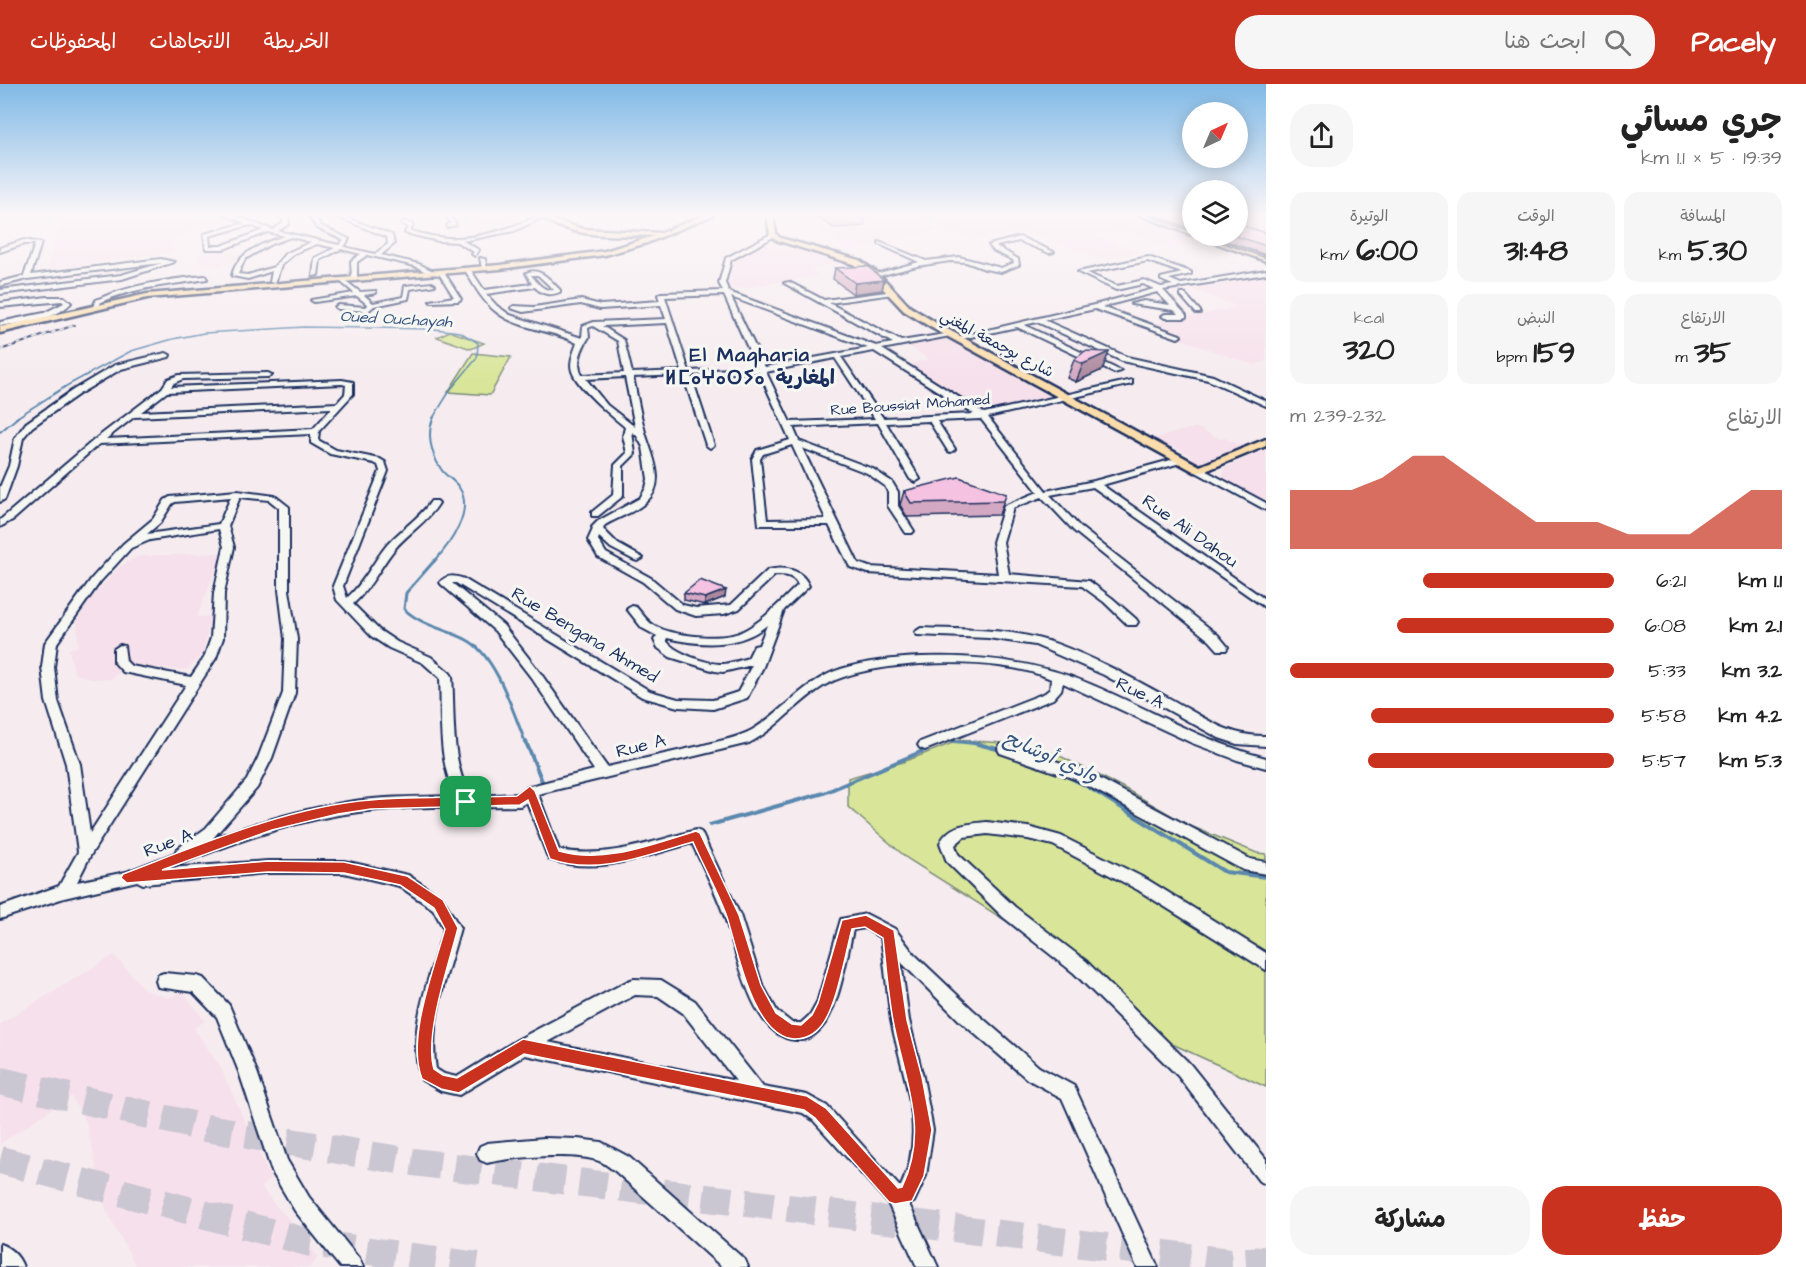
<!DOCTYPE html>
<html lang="ar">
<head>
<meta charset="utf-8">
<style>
  :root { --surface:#fff; --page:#f6f6f6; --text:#222; --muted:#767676; --accent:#c8321e }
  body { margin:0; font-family:"Architects Daughter","Playpen Sans Arabic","Noto Sans Tifinagh",sans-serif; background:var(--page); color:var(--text); direction:rtl; height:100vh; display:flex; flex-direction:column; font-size:22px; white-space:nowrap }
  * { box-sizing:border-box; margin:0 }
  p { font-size:20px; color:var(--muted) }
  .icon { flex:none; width:33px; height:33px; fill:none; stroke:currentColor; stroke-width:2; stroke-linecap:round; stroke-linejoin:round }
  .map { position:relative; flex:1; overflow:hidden; direction:ltr }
  .sheet { display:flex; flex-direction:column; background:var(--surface); width:540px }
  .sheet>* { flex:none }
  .needle { width:39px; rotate:44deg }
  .controls { position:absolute; left:1182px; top:18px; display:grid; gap:12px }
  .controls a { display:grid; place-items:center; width:66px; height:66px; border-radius:50%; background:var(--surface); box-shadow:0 3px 15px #0003; font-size:30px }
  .pin { position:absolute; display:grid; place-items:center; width:51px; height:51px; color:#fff; margin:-26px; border-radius:12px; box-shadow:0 3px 9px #0006 }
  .round { display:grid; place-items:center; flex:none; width:63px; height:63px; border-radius:24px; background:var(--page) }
  .headline { display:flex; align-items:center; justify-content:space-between; height:102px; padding:0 24px }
  h1 { font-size:33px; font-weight:700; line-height:45px }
  .figures { display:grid; grid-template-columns:repeat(3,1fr); gap:9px; height:102px; padding:6px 24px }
  .figures div { display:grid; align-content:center; border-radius:15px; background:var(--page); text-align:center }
  .figures b { font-size:30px; font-weight:700 }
  .figures small { font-size:16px; font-weight:400 }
  .figures p { font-size:16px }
  .chart { height:168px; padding:12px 24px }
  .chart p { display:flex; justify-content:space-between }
  .chart svg { width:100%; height:108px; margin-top:6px; fill:var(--accent); opacity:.7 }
  .primary-button { display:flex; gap:12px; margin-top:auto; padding:12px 24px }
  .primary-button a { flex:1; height:69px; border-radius:24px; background:var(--accent); color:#fff; font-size:24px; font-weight:700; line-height:69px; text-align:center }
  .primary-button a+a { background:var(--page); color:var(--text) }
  ul { padding:0 24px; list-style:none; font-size:20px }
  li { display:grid; grid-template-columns:96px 72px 1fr; align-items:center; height:45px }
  li i { height:15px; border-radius:8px; background:var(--accent) }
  header { display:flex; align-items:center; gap:36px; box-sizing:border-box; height:84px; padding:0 30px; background:var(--accent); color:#fff }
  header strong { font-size:28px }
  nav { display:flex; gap:33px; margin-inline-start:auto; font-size:21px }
  .search { width:420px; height:54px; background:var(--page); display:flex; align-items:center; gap:15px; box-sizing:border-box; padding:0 21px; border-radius:24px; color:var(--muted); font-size:22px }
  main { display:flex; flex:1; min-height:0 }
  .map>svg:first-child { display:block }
</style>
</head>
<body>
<header>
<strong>Pacely</strong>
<div class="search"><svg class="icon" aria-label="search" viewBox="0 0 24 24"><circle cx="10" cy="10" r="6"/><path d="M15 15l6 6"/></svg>ابحث هنا</div>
<nav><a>الخريطة</a><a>الاتجاهات</a><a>المحفوظات</a></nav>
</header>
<main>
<section class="sheet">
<div class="headline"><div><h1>جري مسائي</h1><p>19:39 · 5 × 1.1 km</p></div><a class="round"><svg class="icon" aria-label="share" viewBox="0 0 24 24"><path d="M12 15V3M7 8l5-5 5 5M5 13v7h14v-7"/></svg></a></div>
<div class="figures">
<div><p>المسافة</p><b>5.30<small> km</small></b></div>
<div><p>الوقت</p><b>31:48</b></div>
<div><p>الوتيرة</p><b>6:00<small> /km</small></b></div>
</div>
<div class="figures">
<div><p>الارتفاع</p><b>35<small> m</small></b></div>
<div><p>النبض</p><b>159<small> bpm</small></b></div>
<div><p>kcal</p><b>320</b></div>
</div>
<div class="chart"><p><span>الارتفاع</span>232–239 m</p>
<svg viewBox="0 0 160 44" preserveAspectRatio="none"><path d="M0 44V20L10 20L20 20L30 15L40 6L50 6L60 15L70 24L80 33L90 33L100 33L110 38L120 38L130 38L140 29L150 20L160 20V44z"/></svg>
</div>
<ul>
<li><b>1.1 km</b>6:21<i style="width:59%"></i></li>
<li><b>2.1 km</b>6:08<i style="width:67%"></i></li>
<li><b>3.2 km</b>5:33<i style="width:100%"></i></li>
<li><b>4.2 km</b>5:58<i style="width:75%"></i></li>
<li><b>5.3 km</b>5:57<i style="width:76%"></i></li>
</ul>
<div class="primary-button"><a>حفظ</a><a>مشاركة</a></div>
</section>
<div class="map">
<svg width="1266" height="1183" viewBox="0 0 1266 1183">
  <rect width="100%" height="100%" fill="#f6ecef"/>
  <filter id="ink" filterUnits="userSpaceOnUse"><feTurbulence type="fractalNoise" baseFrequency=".0167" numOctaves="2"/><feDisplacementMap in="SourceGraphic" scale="12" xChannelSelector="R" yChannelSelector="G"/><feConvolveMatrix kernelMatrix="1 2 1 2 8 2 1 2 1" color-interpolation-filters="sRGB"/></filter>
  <g filter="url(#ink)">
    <path fill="#f6e0eb" d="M66,131H190L189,137L225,134L235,138L185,149V152L174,154V166L169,169L48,185L55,153L61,146Z
      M478,131H535L494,141L477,139L476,137Z
      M797,131H903L940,146L840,168L834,167L845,163L809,138L811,137Z
      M955,131H1139L1213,157L1170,164L1126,147L1094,152L1140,168L1101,175L1028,148L971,156L956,150L951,151L942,147L946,146L936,140L956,138L947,132Z
      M1238,131H1266V171L1211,152H1238Z
      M761,160L798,166L845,178L810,185L819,192L732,206L729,199L733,179L740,170L746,171Z
      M221,168L246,172L239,178H225L220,181L201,180L197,170Z
      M1266,189V277L1254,281L1179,255L1183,253L1148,240L1238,223L1188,203Z
      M947,254L1051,312L983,329L905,281L929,275L907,261Z
      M1196,343L1220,355L1225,354L1241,362L1199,381L1188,374L1192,372L1173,362L1166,363L1151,355Z
      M1266,366V417L1223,396L1224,384Z
      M222,469L197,533L210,532L203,570L186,586L136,583L127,578L118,582L122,586L111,595H92L74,589L69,565L78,562L77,537L87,519L119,483L138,472Z
      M114,871L146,907L169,914L182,907L205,937L194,944L220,982L271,1095L262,1103L272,1118L291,1137L318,1173L311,1183H136L106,1126L86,1038L71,1012L0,1060V940Z"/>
    <path fill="#d9e699" stroke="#7a8a7c" stroke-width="1.5" d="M450,247L452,248L484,259L471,265L437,253Z
      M473,269L511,273L490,311L448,308Z
      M960,656L1003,659L1054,669L1122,703L1188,741L1257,769L1266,770V1003L1155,952L1030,852L908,775L848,723V694L903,678Z"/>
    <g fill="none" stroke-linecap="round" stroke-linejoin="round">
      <path stroke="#5a87ae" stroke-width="1.5" d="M16,334L68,301L131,267L173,255L204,249L304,243L434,245L460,248L478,259L477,274L451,305L433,334"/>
      <path stroke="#5a87ae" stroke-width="2" d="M0,348L18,333
        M434,478C449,461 474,428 460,405C455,396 446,393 441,385C431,370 426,349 434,333"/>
      <path stroke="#5a87ae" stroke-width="3" d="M435,476L406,509L404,525C422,542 446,545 467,556C496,571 514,630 526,660
        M941,660L948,657L981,660"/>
      <path stroke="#5a87ae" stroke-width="4" d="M526,658L544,702
        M970,658L1001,666
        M1060,689L1085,701L1225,788L1266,793
        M710,741L824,709L944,658"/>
      <path stroke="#cac6d2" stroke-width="28" stroke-dasharray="28 14" stroke-linecap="butt" d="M0,997L206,1044L405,1077L1230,1178L1266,1176
        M0,1076L311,1159L486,1183"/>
      <g stroke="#1b2f5e" stroke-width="4">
        <path id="minor" d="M225,131H233L273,146L283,139V135L276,132L288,133L289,140L278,147L339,161L344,156L317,144L308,131H313L321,142L349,155L344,163L375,170L388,160L387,153L333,131H340L392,151L394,160L381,171L419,180L431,186L444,188L461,215L458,217L431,218L430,217L454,213L440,191L428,189L415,182L367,171L357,178V196L352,197L351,177L361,170L341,165L320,176L318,191L313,192L315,174L335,164L317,160L295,169L281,181L275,199L270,198L272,187L248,195L232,192C236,169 263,159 285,152L268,148L224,165H206L204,150L245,139ZM250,141L263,146L221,162H210L209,152ZM291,153L311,158L285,170L274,183L248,191L238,190L245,175L271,160Z
          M445,131H450L456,141L447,143V141L451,139Z
          M540,131L546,132L514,147L463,157L479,166L475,172L472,170L474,168L457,158L438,157L405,149L408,143L401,139L404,137L413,141L410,147C426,151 442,155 458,154C486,153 514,143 540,131Z
          M773,149L775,152L731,176L725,199L729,208L876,262L893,259L784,199L789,198L824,216L895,207L893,210L829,219L901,257L952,249L953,250L950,252L882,265L984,329L1132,296V300L988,333L1046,407L1094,397L1178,374H1184V378L1102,401L1266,516V524L1093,403L1050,411L1080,443L1218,551L1228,563L1226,566H1218L1210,557L1074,447L1042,413L1013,424L1003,458L1009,490L1089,497L1112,514L1136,535L1138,538L1136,541H1128L1104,518L1082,502L868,489L850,483L829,441H759L752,375L757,366L790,356L759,288L691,291L714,361L710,364L706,361L683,291L633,293C637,311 640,330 645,348C651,370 668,399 646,418C637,427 617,434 605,441L603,445L618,460L643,474L638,477L634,476L611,464L599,453L598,456L606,469L651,494L683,521L696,524L731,521L768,486C785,482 802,485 809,502L784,526L763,583L747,614L713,625L678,623L642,613L456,499H452L503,541L541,590L607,683C638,676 669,669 700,662C717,657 736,655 752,646C784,627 804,597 841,585C867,577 894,574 922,573C980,571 1036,577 1090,600C1150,625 1203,658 1266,674V684L1237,676L1192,659L1063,599L1061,606L1053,615L925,666L920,664L918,661L920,658L1045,609L1050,605L1051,595C1004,572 871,574 825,601C797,618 778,644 749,659L538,710L559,766C607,775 651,758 696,746L701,748L740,831L762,900L777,927L792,939H801L811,930L817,919L841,835L866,830L895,845L914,870L973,926L1039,983L1074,1002L1158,1183H1137L1062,1014L1027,995L961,938L901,878L909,936L923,993L933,1046L926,1092L914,1118L909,1120L938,1183H917L888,1119L813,1036L803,1029L525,971L459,1011L441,1007L422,996C404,953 431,888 444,845L433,825L399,802L344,789H268L143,800L137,797L64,814L0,835V823L59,802L78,768L66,680L46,617L42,583L45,559L92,494L123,460L153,435L165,416L170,413L237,407L275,412L289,423V506L297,555L295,609L272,674L257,704L213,754C253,740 295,727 337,720C376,712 417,713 456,712C437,676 442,633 440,594L423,579L389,564L371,552L337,516L333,502L380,387L378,381L374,379L330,370L311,359V350L99,360L14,435L0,443V436L94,356L162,304L168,295L179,291L268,289L272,291L268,293L183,295L174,299L171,303L342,296L353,298V310L319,347L318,356L336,366L380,375L385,378L388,387L343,502L347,514C364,499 373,478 387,461C401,445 419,435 431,417H437L439,419C427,439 407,449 393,467C379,485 370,505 353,520L379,546L397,558L431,573L450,589L452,592C455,632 450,676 470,712L517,710L530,702L594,686L533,596L495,547L441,500L440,498C447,490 455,492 464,495L650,607L678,615L713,616L738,608L752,581L723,588L715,587L670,573L658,564L654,556L657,552L642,544L627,525L632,522L636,523C642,529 647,538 655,542C672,552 723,557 741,548C763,538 781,517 798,501C794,491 785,491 775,491L739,525L724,530L696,532L675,525L643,498L598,473L588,456L593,445L592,443L598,437L640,414L646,404L648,395L643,363L637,352L632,348L635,370L623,382V412L598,432H592V428L613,411L615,381L627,369L623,352L625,343C610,331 577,303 572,287C569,278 574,268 577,259C553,246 522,246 499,230C484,220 474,201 465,186L470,185L484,206L532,200L526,189C540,182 551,197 560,206V208C550,212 543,211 535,203L486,210L497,222L510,231L582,254L583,242L594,238L666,235L661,221L600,225L581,220L523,228L511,224L514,222L534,223L581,216L601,221L660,217L658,211L661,209L723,207L719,199L726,174ZM531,191H538L554,206C543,208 537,198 531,191ZM724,211L757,284L689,287L665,213ZM731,213L868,264L765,283ZM667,239L682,287L632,289L624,256L602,242ZM593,242L618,257L624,289L582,291C575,278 582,264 589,253L588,244ZM874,267L974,330L883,334L841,273ZM835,274L875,335L790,338L766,288ZM625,293L635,343L607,321L586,295ZM342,300L346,301L345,310L337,319L141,328L167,308ZM332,324L313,345L106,355L134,333ZM981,335L1038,408L1004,422L993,458L998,490L869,483L858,479L802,364L867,389L885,402L888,408V422L906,449H912L914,447L898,422V408L892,398L873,385L799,357L793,343L878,339L910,395L915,398L920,395L886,339L929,337L948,367L951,368L955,365L937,337ZM792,361L826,435L767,436L760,375L763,370ZM231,413L219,440L147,450L160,439L172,420L175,418ZM240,413L269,416L279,424V506L285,555L283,609L258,674L247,696L206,744L177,765L175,769L126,788L77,798L90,772L216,574L223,554L224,509L234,463L228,442ZM219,445L224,463L214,509L211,554L204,574L191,593L131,582L126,577L124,562L120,561L114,565V578L123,588L186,601L90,749L80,680L58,617L54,583L57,559L100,498L131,464L150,456ZM767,541L759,561L754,562L748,574C741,576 732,579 724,580C710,581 673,569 666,556L667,554C702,562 739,564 767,541ZM527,718L547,771L549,775C597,792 646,772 692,759C703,783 715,806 724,831C737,865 750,953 796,956C807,957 815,952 823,942C839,923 847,872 853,846L865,844L881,854C885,881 887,909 891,936C902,992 928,1046 901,1102H899L827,1022L807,1011L763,1003L695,917L661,896L634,895L628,897L517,956L457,993L444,990L436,985C428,937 448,889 460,844L443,815L408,791L344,777H268L169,784C223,763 280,741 338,731C398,721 460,723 520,722ZM635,911L658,912L683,929L736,997L548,958Z
          M1020,153L1054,168L1049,169L1019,157L996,162L1018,175L1019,181L1001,188L985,185L966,178L950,177L917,182L875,193L872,191L919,178L879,160V158L926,177L959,173L1001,184L1014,179L1013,176L994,167L989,161Z
          M24,156L41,159L31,191L161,175L174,178L122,195L0,210V206L121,191L162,179L27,195L0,202V198L24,192L35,160H24L0,168V164Z
          M1148,173L1191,188V190L1169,195L1181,200L1266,186V190L1163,206L1186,231V233L1184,234H1165L1162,232L1165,230H1178L1174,226L1131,220L1144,217L1170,221L1157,208L1102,223L1180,251L1181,252L1178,254L1095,225L1044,236L1127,273L1213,292L1266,317V322L1208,296L1122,277L1037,238L1024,241L1121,287L1114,289L1017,243L957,256L954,254L1094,221L1154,205L1143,200L1116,206L1078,188ZM1148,177L1182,189L1161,194V196L1173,201L1161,203L1144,196L1117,202L1087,189Z
          M480,174L485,175L487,185L482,184Z
          M205,192L207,195C171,201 135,203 101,218L98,224L93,223L96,216C130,201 168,195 205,192Z
          M343,195L360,208L376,207V209L364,211L373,219L403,213L405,202L432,199L435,201L410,205L408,215L374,222L368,227L338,225L335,223L338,221L366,223L368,221L357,212L314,218L311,216L354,209L341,198Z
          M1181,210H1185L1200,227V229H1196L1181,212Z
          M47,213H64L71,219C54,237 23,238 0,242V238L44,229L64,219L62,217L0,223V219Z
          M166,269L170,271L169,273L121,285L79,310L32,343L23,354L17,382L5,415L0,418V403L9,382L15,354L26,339L73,306L115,281Z
          M1199,383L1266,419V426L1196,388L1195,386Z
          M921,544C967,546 1014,544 1057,560C1095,574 1130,593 1165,612C1200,630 1225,653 1266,652V662L1237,660L1219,654L1104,591L1035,561L988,554L917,551L915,548Z
          M1005,660L1085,687L1250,775L1266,778V790L1243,786L1075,695L1000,669L998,665L1000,661Z
          M987,738L1028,743L1061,752L1148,796L1266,869V886L1138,806L1053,761L1028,755L987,750L964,753L955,761L958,770L1015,823L1086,877L1190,980L1266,1075V1100L1259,1097L1178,992L1074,889L1003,833L947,778L940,759C949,740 968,740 987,738Z
          M164,889L197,892L203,894L229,921L257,988L287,1076L309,1113L360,1176L363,1183H340L295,1127L272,1088L239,988L217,933L193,908L158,903L156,897L158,891Z
          M544,1054L578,1055L601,1058L629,1073L745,1176L748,1183H722L615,1087C610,1084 605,1079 599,1077C575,1068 513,1073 487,1079L480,1076L477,1069L480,1062L487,1059Z
          M0,1160C11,1164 19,1172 23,1183H0Z"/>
      </g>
      <g stroke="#1b2f5e" stroke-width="5">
        <path id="major" d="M538,131H546L556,137L583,145L661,149L704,131H713L647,159L605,171L500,185L147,214L0,249V243L147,210L500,181L605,167L654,152C616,151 571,155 538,131Z
          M767,131H773L776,150L780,154L859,176L878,189L910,223L938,240L1200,382L1266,355V362L1203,388H1195L932,244L904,227L872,193L853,180L776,156L770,151Z
          M1140,131H1150L1192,147V151Z
          M1196,152H1204L1266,173V177Z"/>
      </g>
      <use href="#minor" fill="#f6f6f2" fill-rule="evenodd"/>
      <use href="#major" fill="#fbddab" fill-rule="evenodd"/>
      <path stroke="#1b2f5e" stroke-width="1.5" d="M1147,131L1192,148
        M1203,152L1266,174"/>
      <g stroke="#1b2f5e" stroke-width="2">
        <path id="rail" d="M0,266L75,241"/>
      </g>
      <use href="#rail" stroke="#f6f6f2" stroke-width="1.5" stroke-dasharray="4.5" stroke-linecap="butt"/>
    </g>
    <path fill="#d3a8c2" stroke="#1b2f5e" stroke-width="1.5" d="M813,131H866L864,142L834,144Z
      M1153,131H1192V145Z
      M1266,149V171L1211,152H1238Z
      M835,184L884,196L882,206L853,210L833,195Z
      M1109,268L1102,286L1076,298L1067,294L1074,276Z
      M904,407L1006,410L999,431L907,433L900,421Z
      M684,509L725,513L705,521L684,516Z"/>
    <path fill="#ac889e" stroke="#1b2f5e" stroke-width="1.5" d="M884,196L882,206L853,210L855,199Z
      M1109,268L1102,286L1076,298L1083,280Z
      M726,506L725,513L705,521V514Z"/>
    <path fill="#f5c3e1" stroke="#1b2f5e" stroke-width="1.5" d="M1176,131H1192V137Z
      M1238,140L1266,149V162L1236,152H1238Z
      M867,182L884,196L855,199L835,184Z
      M1085,267L1109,268L1083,280L1074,276Z
      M959,393L1006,410L1004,417L911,419L904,407Z
      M700,496L726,506L705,514L684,509Z"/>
  </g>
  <linearGradient id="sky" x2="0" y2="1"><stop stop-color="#80b9e6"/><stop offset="0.44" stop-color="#fbf6f8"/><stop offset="1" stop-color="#fbf6f8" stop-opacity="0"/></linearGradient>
  <rect width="1266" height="297" fill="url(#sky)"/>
  <path fill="#c8321e" stroke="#fff" stroke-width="1.5" fill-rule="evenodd" d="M530,702L535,707L559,767C605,780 652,760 696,747L700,749L739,831L761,901L776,929L792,940L801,941L812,931L818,919L842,836L866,831L894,846L907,936L922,993L932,1046L924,1092L912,1117L895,1120L889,1118L815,1034L804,1026L524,970L459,1009L441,1005L422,995C406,955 434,885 445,845L434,824L400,801L344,789L268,788L127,799L121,794L123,790C199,761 290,722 371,716C420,712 469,714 517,712ZM528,716L550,775C598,792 646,771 693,758C704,783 718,808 727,833C737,864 753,954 795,955C806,955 815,950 822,941C837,921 845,871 852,845L865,843L883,854C886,881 888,909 893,936C904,995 930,1045 902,1103L898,1104L826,1024L807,1012L523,955L457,994L443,991L434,985C424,951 449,880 458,844L443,816L407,792L344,778L268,777L162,786L272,746L338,730L371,725L520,721Z"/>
  <g text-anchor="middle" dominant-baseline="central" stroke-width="6" stroke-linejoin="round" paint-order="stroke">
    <g font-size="15" fill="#1b2f5e" stroke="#f6f6f2">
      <text transform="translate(997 260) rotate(28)">شارع بوجمعة المغني</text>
      <text transform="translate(910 321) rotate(-4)">Rue Boussiat Mohamed</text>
    </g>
    <g font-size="16" font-style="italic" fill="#355480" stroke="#f6f6f2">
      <text transform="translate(396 235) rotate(3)">Oued Ouchayah</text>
    </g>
    <g font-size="18" fill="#1b2f5e" stroke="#f6f6f2">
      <text transform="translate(1190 447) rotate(35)">Rue Ali Dahou</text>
      <text transform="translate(585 551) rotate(31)">Rue Bengana Ahmed</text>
      <text transform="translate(1140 609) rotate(25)">Rue A</text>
      <text transform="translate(641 662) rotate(-14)">Rue A</text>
      <text transform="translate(168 759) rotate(-21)">Rue A</text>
    </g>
    <g font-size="20" font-weight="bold" letter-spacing="1.5" fill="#1b2f5e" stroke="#f6f6f2">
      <text x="750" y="271">El Magharia<tspan x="750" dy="23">ⵍⵎⴰⵖⴰⵔⵢⴰ المغارية</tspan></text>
    </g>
    <g font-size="20" font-style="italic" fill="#355480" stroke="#f6f6f2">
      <text transform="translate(1051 673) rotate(24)">وادي أوشايح</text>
    </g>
  </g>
</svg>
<div class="controls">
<a><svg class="needle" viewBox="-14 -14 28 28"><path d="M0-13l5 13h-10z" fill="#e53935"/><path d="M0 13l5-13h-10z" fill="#767676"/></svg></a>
<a><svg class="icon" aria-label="layers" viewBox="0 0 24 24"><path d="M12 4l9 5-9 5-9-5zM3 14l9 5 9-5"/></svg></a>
</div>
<div class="pin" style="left:466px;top:718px;background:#1e9e55"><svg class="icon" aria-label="arrive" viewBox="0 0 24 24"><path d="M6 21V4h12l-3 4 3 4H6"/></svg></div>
</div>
</main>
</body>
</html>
